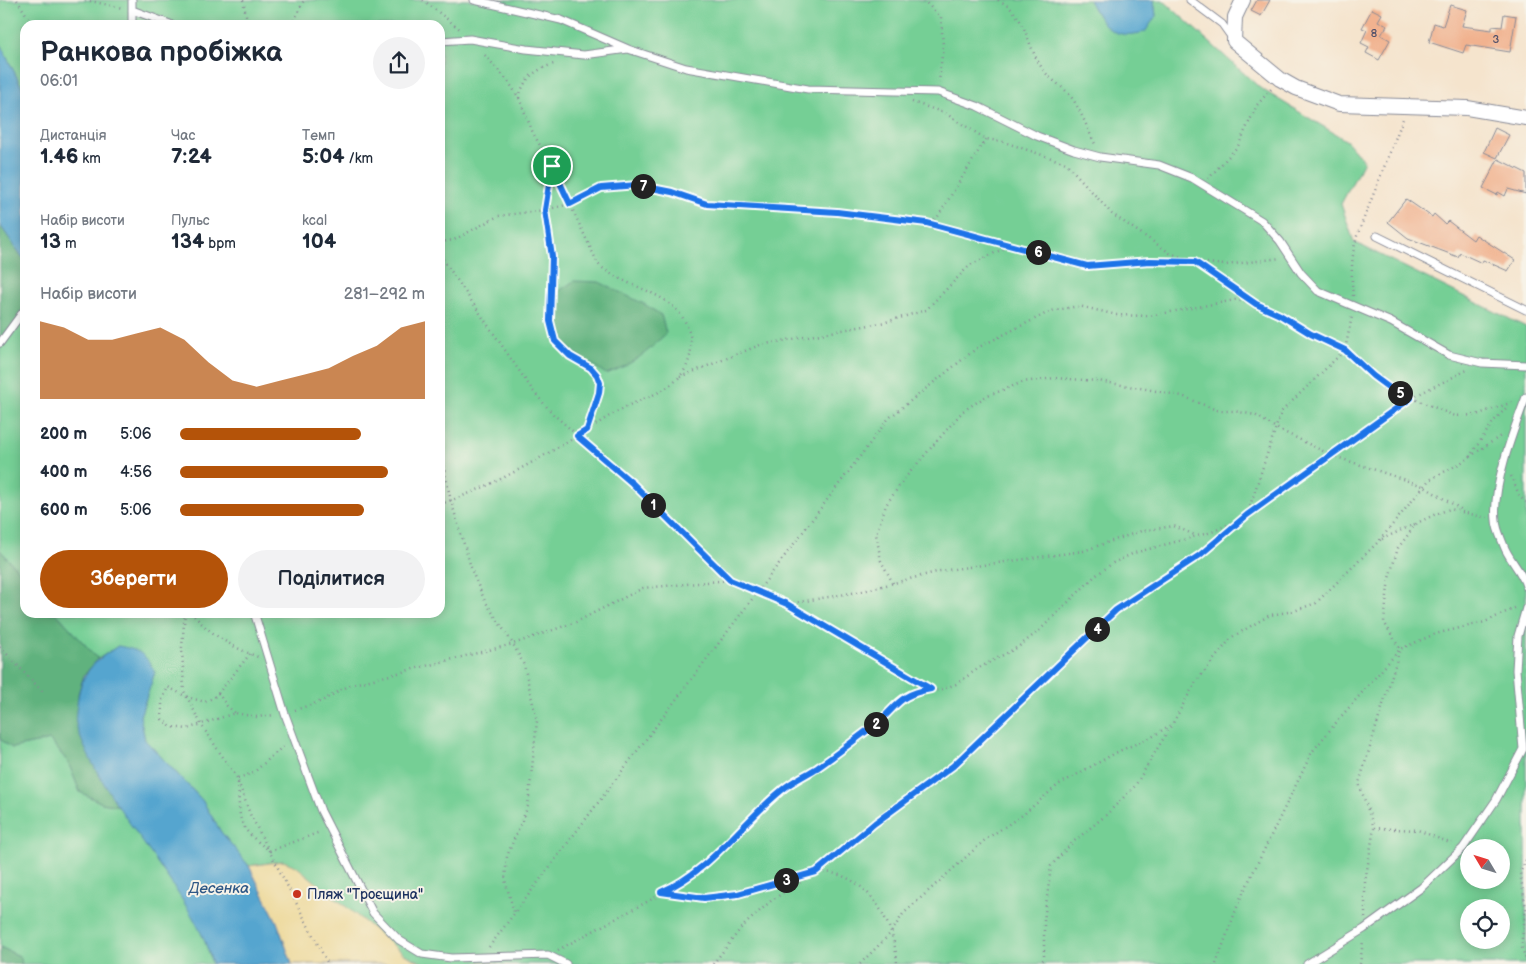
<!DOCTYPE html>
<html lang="uk">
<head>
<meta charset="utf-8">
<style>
  :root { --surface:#fff; --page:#f2f2f3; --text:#1f2937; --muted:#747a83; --accent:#b45309 }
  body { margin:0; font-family:"Balsamiq Sans",sans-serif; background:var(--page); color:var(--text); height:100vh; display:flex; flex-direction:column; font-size:19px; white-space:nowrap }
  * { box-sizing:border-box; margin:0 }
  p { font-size:16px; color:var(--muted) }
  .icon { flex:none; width:28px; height:28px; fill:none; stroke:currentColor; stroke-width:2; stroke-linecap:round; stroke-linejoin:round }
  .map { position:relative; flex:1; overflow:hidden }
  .sheet { position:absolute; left:20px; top:20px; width:425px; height:598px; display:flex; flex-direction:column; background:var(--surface); border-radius:15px; box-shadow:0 2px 12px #0003 }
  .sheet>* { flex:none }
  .needle { width:32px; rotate:308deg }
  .fabs { position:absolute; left:1460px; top:839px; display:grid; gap:10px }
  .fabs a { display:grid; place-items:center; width:50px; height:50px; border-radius:50%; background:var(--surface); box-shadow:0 2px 12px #0003; font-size:25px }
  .pin { position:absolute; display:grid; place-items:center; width:42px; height:42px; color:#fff; margin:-21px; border:2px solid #fff; border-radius:50%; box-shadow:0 1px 5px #0007 }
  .km { position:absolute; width:25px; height:25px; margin:-12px; border-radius:50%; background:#222; color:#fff; font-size:14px; line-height:25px; text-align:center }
  .round { display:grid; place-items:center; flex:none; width:52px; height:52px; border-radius:26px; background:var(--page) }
  .overview { display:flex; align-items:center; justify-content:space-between; height:85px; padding:0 20px }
  h1 { font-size:28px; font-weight:700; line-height:38px }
  .figures { display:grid; grid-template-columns:repeat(3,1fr); gap:8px; height:85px; padding:5px 20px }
  .figures div { display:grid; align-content:center }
  .figures b { font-size:21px; font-weight:700 }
  .figures small { font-size:14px; font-weight:400 }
  .figures p { font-size:14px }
  .chart { height:140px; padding:10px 20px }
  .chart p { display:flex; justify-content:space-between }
  .chart svg { width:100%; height:90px; margin-top:5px; fill:var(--accent); opacity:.7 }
  .cta { display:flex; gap:10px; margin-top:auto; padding:10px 20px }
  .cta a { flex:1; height:58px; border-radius:30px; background:var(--accent); color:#fff; font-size:20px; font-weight:700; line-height:58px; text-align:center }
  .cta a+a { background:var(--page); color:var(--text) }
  ul { padding:0 20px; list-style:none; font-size:16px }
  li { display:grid; grid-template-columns:80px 60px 1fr; align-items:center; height:38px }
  li i { height:12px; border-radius:6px; background:var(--accent) }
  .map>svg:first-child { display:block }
</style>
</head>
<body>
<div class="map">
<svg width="1526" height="964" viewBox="0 0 1526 964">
  <rect width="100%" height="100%" fill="#f7f3e8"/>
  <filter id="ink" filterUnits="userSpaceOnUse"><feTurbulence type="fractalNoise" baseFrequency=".02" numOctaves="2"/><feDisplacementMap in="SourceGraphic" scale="10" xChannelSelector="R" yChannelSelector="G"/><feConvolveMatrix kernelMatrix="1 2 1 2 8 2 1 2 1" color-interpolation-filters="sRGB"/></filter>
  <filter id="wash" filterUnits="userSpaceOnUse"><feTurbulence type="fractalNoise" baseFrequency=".0096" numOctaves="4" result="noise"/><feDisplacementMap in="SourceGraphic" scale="20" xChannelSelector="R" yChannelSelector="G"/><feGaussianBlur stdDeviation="1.12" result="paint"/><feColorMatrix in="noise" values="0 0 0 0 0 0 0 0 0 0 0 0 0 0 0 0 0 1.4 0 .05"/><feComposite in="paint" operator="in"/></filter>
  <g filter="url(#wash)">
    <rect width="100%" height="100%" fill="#f5e4cd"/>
    <path fill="#75cf95" stroke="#487f7a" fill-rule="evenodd" d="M0,0H1089L1098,16H1156L1154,0H1163L1260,88L1347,141L1364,161L1341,204L1354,242L1526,327V964H503L483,961L470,964H425L404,954L283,861L249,866L221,832L202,800L145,740L140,716L155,672L118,646L98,659L56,613L440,612V25H25V93L0,44ZM1469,848H1501V880H1469ZM1469,908H1501V940H1469Z
      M25,315V578L0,550V349Z
      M0,739L12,748L50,740L68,762L80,792L102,803L120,806L201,927L212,964H22L19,956L0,947Z"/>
    <path fill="#60b27e" stroke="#3e706e" d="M0,225L25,261V315L0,349Z
      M574,281L599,282L644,304L661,315L666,333C648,353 631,365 606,374C570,349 547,342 556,293Z
      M0,550L25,578V612L56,613L98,659L84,675L78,694L89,754L120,806L102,803L80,792L68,762L50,740L12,748L0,739Z
      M0,947L19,956L22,964H0Z"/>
    <path fill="#eeda9e" stroke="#84847e" d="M283,861L296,866L404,954L425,964H292L277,922L249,866Z"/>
    <path fill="#55a5cf" stroke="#386a96" d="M1089,0H1154L1156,16L1145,32C1112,40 1104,28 1089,0Z
      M0,44L25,93V261L0,225Z
      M118,646C139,650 145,653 155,672L140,716L145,740L202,800L221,832L249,866L277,922L292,964H212C205,934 190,912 174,887C144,842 90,774 76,724C75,718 76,711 77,705C80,673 93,662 118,646Z"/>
    <g id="blocks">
      <path fill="#f1b28f" d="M1257,0H1270L1261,16L1251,11Z
        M1450,5L1467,10L1462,26L1492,30V26L1502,27L1504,14L1516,16L1510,52L1466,45L1463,53L1429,42L1434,23L1443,26Z
        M1372,9L1382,14L1378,21L1387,26L1381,35L1390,40L1379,60L1366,53L1369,47L1361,43L1367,30L1362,28Z
        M1495,128L1509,135L1497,158L1484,152Z
        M1498,159L1526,173V194L1508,189L1505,196L1498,192L1497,195L1483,188Z
        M1406,199L1432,217L1434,214L1445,224L1448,221L1473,240L1476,235L1515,260L1508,271L1483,260L1482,263L1460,253L1458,257L1408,238L1388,222Z"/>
    </g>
  </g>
  <g filter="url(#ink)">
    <use href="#blocks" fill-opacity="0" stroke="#888a96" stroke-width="1"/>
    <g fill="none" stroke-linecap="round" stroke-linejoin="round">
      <g stroke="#888a96" stroke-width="9">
        <path id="service" d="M474,0L561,20L628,49L686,68L808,89L938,92L977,106L1037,136L1074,150L1100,157L1159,165L1192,178L1262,221L1280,241L1301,273L1318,291L1391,322L1449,355L1482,363L1526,365
          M1190,0L1222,24L1232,38
          M132,10L170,24
          M132,25V0
          M440,41L470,39L526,49L584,55L628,49
          M1377,236L1526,310
          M0,343L25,309
          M1526,397C1514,429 1492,486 1496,520C1496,528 1501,538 1504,546C1509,560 1522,571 1526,586
          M254,612L285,714L321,811L373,913L399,940L422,954L451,958L548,955L566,964
          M1307,964L1364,929L1421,888L1463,848L1496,800L1523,749L1516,670L1518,636L1526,608"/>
      </g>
      <g stroke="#888a96" stroke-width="16">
        <path id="minor" d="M1243,0L1235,17L1234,41L1280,79L1296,88L1339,104L1467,108L1526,118"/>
      </g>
      <path stroke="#888a96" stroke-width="2.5" stroke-dasharray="1 4" stroke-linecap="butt" d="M17,0L33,25
        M85,0L123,8
        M243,0L248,25
        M423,0L461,30
        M923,0L941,17L943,46L939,82
        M998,0C1027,14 1025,43 1042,68C1048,78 1059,84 1067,92C1080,106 1087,129 1096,146
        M292,25L304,0
        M519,98C524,77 536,69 557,63
        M912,102L945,113L986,139L1004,142L1066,163L1112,214L1170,253L1195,262L1255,303
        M552,168L545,210L552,257L550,321L555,341L570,356L591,368L597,375L600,383L599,393L587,430
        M1208,179L1238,146L1257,105L1272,88
        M928,223L1087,265L1150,261L1192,262
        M440,242L454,240L498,216L545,210L570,204L601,188L637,185L672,192L707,204L837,212L927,223L937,218L986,139
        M440,255L533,391L553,414L632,483L730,580L787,605L930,689
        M1197,262L1225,265L1281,258
        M1353,296C1351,275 1351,257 1357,236L1403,119
        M680,377L760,345L886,322L926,310L970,265L1009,246
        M440,451L451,501L473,574L485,601L513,644L524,665L537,721L528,806L507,856L505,880L514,912
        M1472,453L1494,421L1508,406
        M1511,476L1520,497L1526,502
        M440,504C488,489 533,462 576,437C592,428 606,417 622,409C640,399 668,392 681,375C690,364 694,346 689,332C677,289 626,291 598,264L552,166L533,133L519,98L508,81L482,52
        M1249,514L1411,398L1467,370
        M1382,539L1415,524
        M893,583L881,561L876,534L886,505L904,479L963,411L985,397L1023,382L1055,378L1098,381L1146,389L1182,396L1219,411H1234L1255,415L1276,428L1331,455L1423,486L1464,511
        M788,604L863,591L940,571L1083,551L1141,531L1174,526L1197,536
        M185,612L182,647L184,691L202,726L237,778L250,814L328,964
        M191,612C209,634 232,647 258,657
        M0,647L44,693
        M250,654L216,696L205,702L187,697L168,687L162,700V719L171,727L187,729L235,713L257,717L275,715
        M218,693L227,706L235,713
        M295,710L322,701L350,685L513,644L576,622L643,588L730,580
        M238,778L253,773L286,744
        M238,783C240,823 236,826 270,851L320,832
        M1374,828L1418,830L1452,844
        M1526,860L1520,873L1526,909L1521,945L1526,960
        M662,892C709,901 733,895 778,882C791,879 806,872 819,872C866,871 895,921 897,964
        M1365,918V882L1374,828L1359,783L1400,649L1384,622L1389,578L1398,548L1417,523L1436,514L1450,509L1487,518
        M489,947L889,418L977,348L1051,311L1079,306L1117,315L1149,316L1235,300L1256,304L1280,315L1311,334L1345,350L1373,376L1393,390L1455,416L1476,415L1513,402
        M558,950L678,885L696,872L782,789L819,767L879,721L899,700L915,692L940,690L956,684L979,668L1018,647L1040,630L1095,576L1113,563L1134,553L1212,532L1244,517
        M713,964L742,927L772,900L816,872L875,823L953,766L1116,610L1200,555L1247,515L1281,412L1345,350L1352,316
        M860,964L891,933L903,914L986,839L1024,814L1058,785L1119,751L1152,737L1173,723L1195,683L1232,637L1270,615L1294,611L1316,603L1380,540L1429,480L1459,464L1502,435
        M1039,964L1044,959V921L1051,866L1073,842L1105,816L1135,786L1172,724
        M1216,964L1240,899L1312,752L1339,719L1400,649L1435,634L1485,622L1517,607
        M1360,964L1363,941"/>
      <use href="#service" stroke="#fff" stroke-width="7"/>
      <use href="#minor" stroke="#fff" stroke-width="14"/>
    </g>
  </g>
  <g fill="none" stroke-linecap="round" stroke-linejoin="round" filter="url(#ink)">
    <g stroke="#fff" stroke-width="10">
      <path id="route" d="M552,166L570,204L601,188L637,185L672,192L707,204L837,212L927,223L1087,266L1150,261L1195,262L1256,304L1280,315L1311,334L1345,350L1373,376L1392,390L1411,398L1247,515L1200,555L1116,610L953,766L875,823L816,872L738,894L704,898L661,892C711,871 741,823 782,790C792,781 806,775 817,768C836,755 854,740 872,727C898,708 895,695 931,689L787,604L730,580L632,483L577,436L587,430L599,393L600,383L597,375L591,368L570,356L555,341L550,321L552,257L545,210Z"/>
    </g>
    <use href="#route" stroke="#1a73e8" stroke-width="6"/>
  </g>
  <circle fill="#c8321e" stroke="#f7f3e8" stroke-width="2" cx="297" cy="894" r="5"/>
  <g text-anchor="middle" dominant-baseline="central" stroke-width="4" stroke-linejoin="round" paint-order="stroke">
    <g font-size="11" fill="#50506a">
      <text x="1374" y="33">8</text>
      <text x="1496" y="39">3</text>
    </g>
    <g font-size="14" fill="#1b2f5e" stroke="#f7f3e8" text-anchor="start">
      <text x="307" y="894">Пляж "Троєщина"</text>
    </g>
    <g font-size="15" font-style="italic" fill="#2f5886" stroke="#f7f3e8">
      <text x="219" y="888">Десенка</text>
    </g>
  </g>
</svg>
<div class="fabs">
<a><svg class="needle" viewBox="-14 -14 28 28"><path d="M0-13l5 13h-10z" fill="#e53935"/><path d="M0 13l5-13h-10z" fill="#747a83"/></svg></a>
<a><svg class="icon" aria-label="locate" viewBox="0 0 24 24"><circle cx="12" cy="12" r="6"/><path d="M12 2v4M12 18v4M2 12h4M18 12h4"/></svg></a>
</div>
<div class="pin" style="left:552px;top:166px;background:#1e9e55"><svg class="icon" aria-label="arrive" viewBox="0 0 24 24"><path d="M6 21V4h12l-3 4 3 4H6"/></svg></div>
<b class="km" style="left:653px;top:505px">1</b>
<b class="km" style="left:876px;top:724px">2</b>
<b class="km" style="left:786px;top:880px">3</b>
<b class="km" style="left:1097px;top:629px">4</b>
<b class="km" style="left:1400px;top:393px">5</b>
<b class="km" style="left:1038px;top:252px">6</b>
<b class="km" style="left:643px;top:186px">7</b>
<section class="sheet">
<div class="overview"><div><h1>Ранкова пробіжка</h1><p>06:01</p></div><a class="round"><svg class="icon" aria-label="share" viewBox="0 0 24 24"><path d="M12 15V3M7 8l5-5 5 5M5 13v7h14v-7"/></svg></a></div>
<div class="figures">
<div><p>Дистанція</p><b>1.46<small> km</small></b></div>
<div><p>Час</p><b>7:24</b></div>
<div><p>Темп</p><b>5:04<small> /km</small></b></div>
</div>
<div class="figures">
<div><p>Набір висоти</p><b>13<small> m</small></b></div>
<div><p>Пульс</p><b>134<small> bpm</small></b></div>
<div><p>kcal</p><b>104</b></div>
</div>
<div class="chart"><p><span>Набір висоти</span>281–292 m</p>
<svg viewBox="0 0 160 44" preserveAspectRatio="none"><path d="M0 44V6L10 9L20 15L30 15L40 12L50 9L60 15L70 26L80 35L90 38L100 35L110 32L120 29L130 23L140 18L150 9L160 6V44z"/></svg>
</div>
<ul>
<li><b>200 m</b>5:06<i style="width:74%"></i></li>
<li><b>400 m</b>4:56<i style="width:85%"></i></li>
<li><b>600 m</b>5:06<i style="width:75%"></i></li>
</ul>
<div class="cta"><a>Зберегти</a><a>Поділитися</a></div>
</section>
</div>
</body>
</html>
